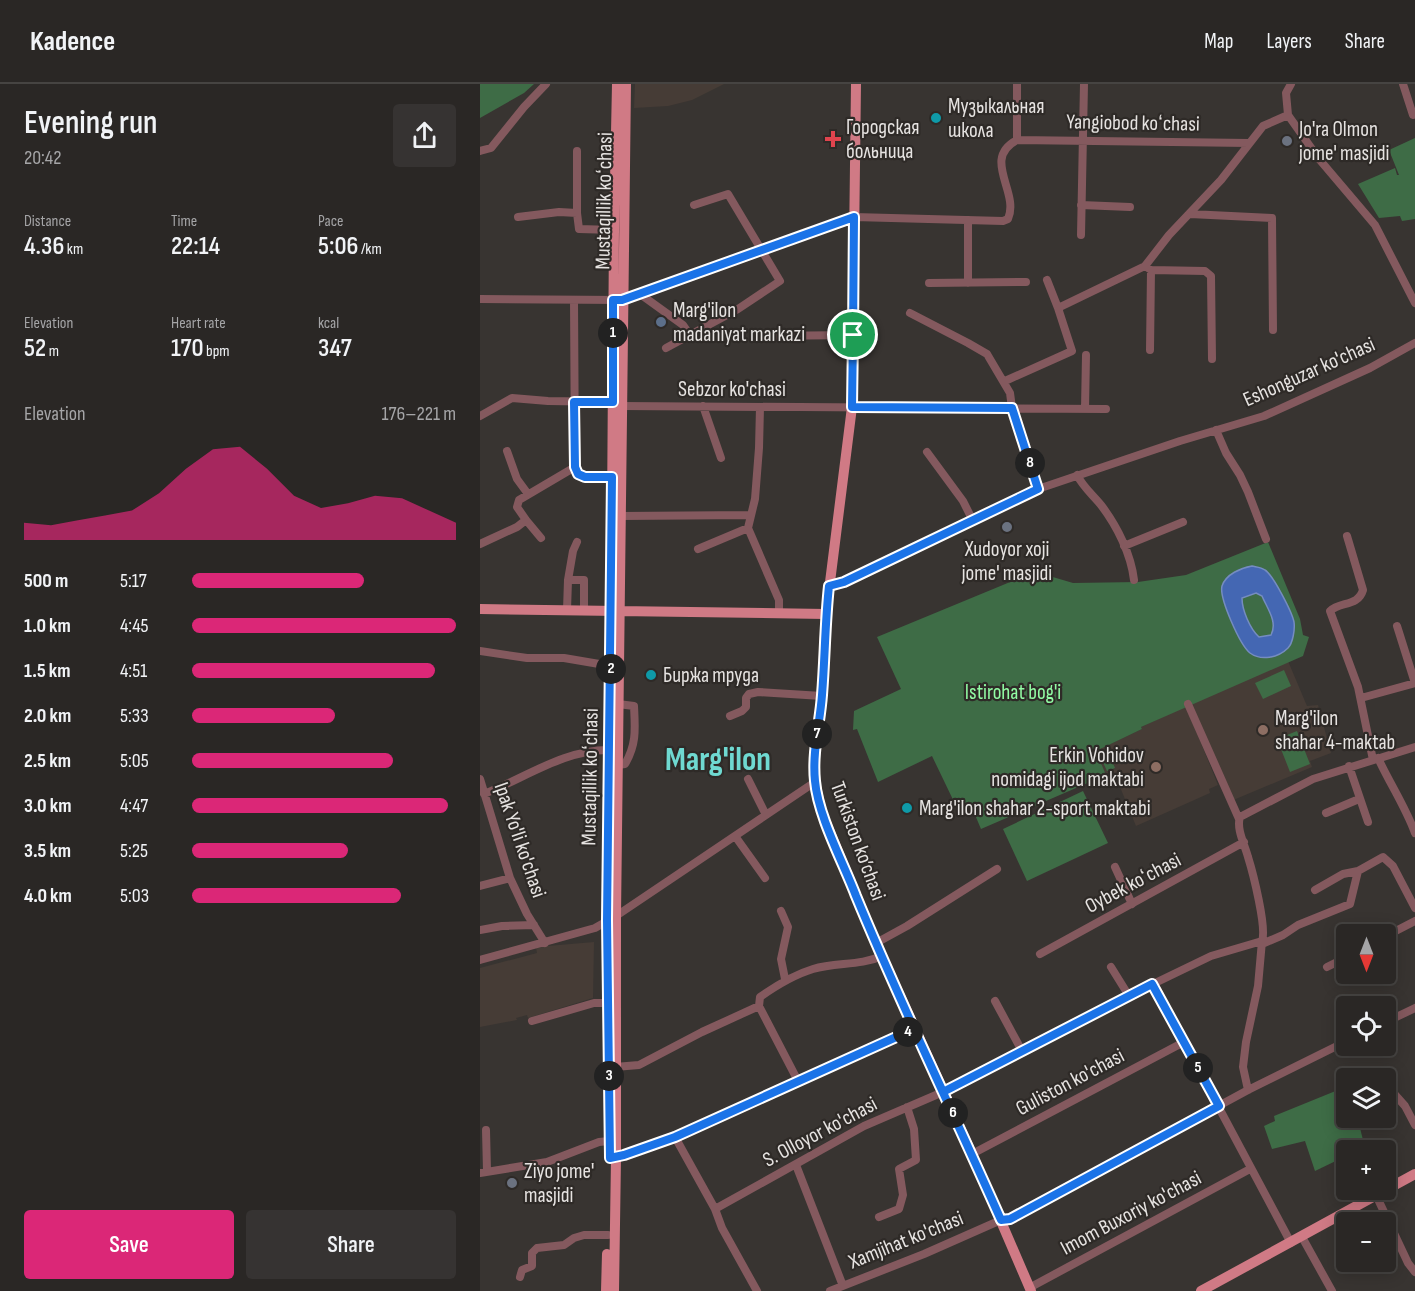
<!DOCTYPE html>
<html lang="en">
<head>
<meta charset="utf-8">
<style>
  :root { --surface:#2a2725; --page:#363332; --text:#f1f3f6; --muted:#a5a5a7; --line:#464442; --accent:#db2777 }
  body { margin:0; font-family:"Sofia Sans Condensed",sans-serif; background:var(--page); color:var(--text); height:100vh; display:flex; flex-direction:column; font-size:22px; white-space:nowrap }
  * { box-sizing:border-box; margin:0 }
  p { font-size:20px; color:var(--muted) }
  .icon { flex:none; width:33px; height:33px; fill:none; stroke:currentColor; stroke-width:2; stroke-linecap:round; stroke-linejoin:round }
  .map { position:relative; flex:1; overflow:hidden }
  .side { display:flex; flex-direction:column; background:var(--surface); width:480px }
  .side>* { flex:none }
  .needle { width:39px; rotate:180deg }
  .buttons { position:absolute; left:856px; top:840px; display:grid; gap:12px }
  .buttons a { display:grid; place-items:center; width:60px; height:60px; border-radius:6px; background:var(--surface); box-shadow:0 3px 15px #0003,0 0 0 2px var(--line); font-size:30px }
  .pin { position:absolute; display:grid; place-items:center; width:51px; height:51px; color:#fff; margin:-26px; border:3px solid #fff; border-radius:50%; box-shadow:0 2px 6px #0007 }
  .km { position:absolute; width:30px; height:30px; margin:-15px; border-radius:50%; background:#222; color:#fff; font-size:16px; line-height:30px; text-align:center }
  .round { display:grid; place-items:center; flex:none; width:63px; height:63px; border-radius:6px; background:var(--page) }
  .headline { display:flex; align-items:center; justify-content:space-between; height:102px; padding:0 24px }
  h1 { font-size:33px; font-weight:600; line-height:45px }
  .figures { display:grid; grid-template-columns:repeat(3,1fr); gap:9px; height:102px; padding:6px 24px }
  .figures div { display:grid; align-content:center }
  .figures b { font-size:26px; font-weight:600 }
  .figures small { font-size:16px; font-weight:400 }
  .figures p { font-size:16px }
  .chart { height:168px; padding:12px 24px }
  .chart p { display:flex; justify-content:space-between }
  .chart svg { width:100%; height:108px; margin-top:6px; fill:var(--accent); opacity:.7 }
  .action { display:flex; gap:12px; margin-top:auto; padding:12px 24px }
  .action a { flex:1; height:69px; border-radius:6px; background:var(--accent); color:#fff; font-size:24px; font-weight:600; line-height:69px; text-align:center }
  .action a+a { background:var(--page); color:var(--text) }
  ul { padding:0 24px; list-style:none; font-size:20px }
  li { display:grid; grid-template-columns:96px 72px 1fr; align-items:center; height:45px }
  li i { height:15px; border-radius:8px; background:var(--accent) }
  header { display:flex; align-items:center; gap:36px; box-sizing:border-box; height:84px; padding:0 30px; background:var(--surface); border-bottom:2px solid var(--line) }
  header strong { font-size:28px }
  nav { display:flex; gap:33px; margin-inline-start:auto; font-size:21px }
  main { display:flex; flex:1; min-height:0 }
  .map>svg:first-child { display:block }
</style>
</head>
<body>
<header>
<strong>Kadence</strong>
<nav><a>Map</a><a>Layers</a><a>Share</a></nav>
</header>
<main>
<section class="side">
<div class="headline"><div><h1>Evening run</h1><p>20:42</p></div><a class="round"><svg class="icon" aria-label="share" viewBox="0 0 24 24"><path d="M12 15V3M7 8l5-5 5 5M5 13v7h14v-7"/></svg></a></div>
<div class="figures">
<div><p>Distance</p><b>4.36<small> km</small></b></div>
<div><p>Time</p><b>22:14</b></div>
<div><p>Pace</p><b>5:06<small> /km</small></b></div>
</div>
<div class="figures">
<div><p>Elevation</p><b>52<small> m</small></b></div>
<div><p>Heart rate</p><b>170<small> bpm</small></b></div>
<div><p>kcal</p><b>347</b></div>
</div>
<div class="chart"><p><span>Elevation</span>176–221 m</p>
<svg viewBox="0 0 160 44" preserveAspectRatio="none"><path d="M0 44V37L10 38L20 36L30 34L40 32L50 25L60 15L70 7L80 6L90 15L100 26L110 31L120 29L130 26L140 27L150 32L160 37V44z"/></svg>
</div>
<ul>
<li><b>500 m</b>5:17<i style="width:65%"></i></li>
<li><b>1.0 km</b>4:45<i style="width:100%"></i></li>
<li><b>1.5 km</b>4:51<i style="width:92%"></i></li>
<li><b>2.0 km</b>5:33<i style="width:54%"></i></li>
<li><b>2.5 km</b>5:05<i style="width:76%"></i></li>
<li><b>3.0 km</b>4:47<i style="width:97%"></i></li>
<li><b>3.5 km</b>5:25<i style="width:59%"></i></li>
<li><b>4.0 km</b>5:03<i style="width:79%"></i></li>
</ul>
<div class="action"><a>Save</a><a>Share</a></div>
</section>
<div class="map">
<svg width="935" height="1207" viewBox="0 0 935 1207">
  <rect width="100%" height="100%" fill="#383431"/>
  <path fill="#463c36" d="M155,0H244L212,16L188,22L154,24Z
    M808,577L827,622L838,621L851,669L830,677L832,683L751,717L710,618Z
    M706,622L738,701L729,705L730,709L656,742L640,703L626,691L615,667L662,645L661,643Z
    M114,858L113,914L48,934L47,931L36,934L37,936L0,943V884L57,869L56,863Z"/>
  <path fill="#3e6c46" d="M0,0H54L44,9L0,34Z
    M935,54V135L922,137L920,132L899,134L878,100L915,84L917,91H919L909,66Z
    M788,458L820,535L823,551L829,553L823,572L661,643L662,645L616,667L626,691L501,745L490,719L477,724L452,672L398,698L377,645L373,646L374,627L421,605L397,553L540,494L566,491L593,499L658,498L706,491Z
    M804,586L811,602L783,615L775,599Z
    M817,647L830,680L810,688L797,655Z
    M628,668L635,684L627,687L620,672Z
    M603,707L628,759L547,797L523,745Z
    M858,1006L868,1044L879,1040L884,1060L867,1066L864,1073L835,1087L825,1057L792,1065L784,1042L795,1037L794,1032Z"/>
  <path fill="#4467b3" stroke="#758cc1" stroke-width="1.5" fill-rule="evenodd" d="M772,482C776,483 781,483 785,486C793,491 812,528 814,538C815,545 813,559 808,564C798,574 781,577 770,569C760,561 739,514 742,502C746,490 761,484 772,482ZM776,509L782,512C787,524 798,538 791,551L779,553C770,545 762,526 762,514Z"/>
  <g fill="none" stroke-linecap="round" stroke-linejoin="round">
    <path stroke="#84595e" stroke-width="8" d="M537,0V56
      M923,0L933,31
      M808,31L839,75L895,141L935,219
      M808,31L806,9L811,0
      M0,67L11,64L44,23L66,0
      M601,121L650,123
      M97,129V67
      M710,130L792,134L793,246
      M38,133L79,128L97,129L99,145L134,146
      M601,151L604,0
      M665,182L671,186L725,187L731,192L732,275
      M567,196L578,224
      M449,199L546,198
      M488,199V136
      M160,210L203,241L210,251
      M0,215L142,216L374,133L523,137L528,135C540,108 501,75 537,56L769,59
      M94,216L95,383
      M430,229L488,259L507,270L530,309L532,324L558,405
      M274,252L373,251
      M186,264L258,225L300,197L248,110L214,121
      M670,266L671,186
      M525,297L592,267L578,224L665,182L689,151L741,96L783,42L808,31
      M141,322L626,325
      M223,322L241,374
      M280,323L279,364L275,415L268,444L299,516V530
      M605,325L606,271
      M0,332L32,314L68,317L133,318
      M736,346L746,369L760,391L768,408L786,455
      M27,367L37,395L48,410
      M447,368L483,417L493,437
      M597,391C603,403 613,411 621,421C637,442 651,470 654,496
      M141,432L271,431
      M46,436L61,454
      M867,452L883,506C878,523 860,517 850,527L878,603L893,676
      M0,460L37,443L46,436L37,423L39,416L95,383L101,392L132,393
      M644,462L703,438
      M218,465L268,444
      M88,496L93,467L97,458
      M349,502L364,498L558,405L700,357L784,332L890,284L935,259
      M87,526L88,496H104V527
      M917,542L935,599
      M0,567L47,574H84L131,582
      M881,614L935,599
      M708,620L759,735
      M250,632L262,627L266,623V614L269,610L278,608L342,612
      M898,674C910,700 925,722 935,749
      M138,681L145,680C157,660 155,644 154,622L138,620
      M869,682L888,738
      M0,695L30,794L47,830L65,859
      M268,695L286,731
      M4,710C45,694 85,665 130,666
      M846,729L879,715
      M255,752L285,794
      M635,783L652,820
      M0,802L30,794
      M835,806L863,790L878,787L903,773L913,782L935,824
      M301,827L308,843L301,875L305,895
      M0,846L22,842L54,841
      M906,852L935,837
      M396,859L427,842L517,785
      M782,860L803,851L818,841L870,820L878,787
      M560,870L764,758
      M0,876L115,844L136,832L335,698
      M631,883L649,912
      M847,883L867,873
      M673,900L811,1159
      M515,917L542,967
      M279,922L318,997
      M52,937L114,919H128
      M906,938L935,924
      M135,983L159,981L222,948L279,922L280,913C297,901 313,891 333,885C356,878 380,882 402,872
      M905,988L909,1004L925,1022L935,1041
      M768,1006L763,983L766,958L778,902L782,857
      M6,1046L7,1087
      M195,1053L235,1125L242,1144L277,1207
      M492,1070L704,958
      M130,1074L144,1071L195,1053L434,945
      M316,1081L363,1202
      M0,1089L67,1078L119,1058L129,1057
      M896,1111L928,1179L935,1188
      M235,1125L384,1042L463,1008L673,900L731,872L782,857C787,844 773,789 768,773C765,761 756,745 760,733L833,695L935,663
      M399,1133L419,1125L423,1111L419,1085L436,1076L434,1045L427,1023
      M822,1153L852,1207
      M40,1193L42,1186L52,1182V1169L57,1164L84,1161L94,1154L104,1151H128
      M549,1204L770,1085
      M350,1207L444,1170L521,1136L530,1135L768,1006L867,957"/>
    <path stroke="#d07a85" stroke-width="10" d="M376,0L372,323L346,530L342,612L334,674L335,698L342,729L396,859L492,1070L551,1207
      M0,525L346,530
      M131,573L134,146L137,0
      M128,921L127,836L131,606
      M126,1207L127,1170
      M134,1207L136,1074V832L146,0
      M721,1207L935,1090"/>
  </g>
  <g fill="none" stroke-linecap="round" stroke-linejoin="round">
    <g stroke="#fff" stroke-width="12">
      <path id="route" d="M373,251L374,133L142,216H133V318H94L95,383L98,390L105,393H132L127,836L130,1074L144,1071L195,1053L434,945L463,1008L672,900L739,1022L530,1135L521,1136C473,1028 421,921 376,812C363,778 338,732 335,697C332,668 340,639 342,611C345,574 345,538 349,502L364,498L558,405L532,324L372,323L373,251"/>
    </g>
    <use href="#route" stroke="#1a73e8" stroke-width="8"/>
  </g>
  <g fill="#0f9aa8" stroke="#2e2a27" stroke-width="2">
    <circle cx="456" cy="34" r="6"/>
    <circle cx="171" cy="591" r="6"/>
    <circle cx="427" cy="724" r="6"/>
  </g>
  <path fill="#e0444e" stroke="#2e2a27" stroke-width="2" d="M350 46h6v6h6v6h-6v6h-6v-6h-6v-6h6z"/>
  <g fill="#6b7280" stroke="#2e2a27" stroke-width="2">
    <circle cx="807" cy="57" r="6"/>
    <circle cx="527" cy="443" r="6"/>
    <circle cx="32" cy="1099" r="6"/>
  </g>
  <circle fill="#5c6f8a" stroke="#2e2a27" stroke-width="2" cx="181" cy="238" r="6"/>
  <g fill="#8d6e63" stroke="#2e2a27" stroke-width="2">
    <circle cx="783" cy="646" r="6"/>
    <circle cx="676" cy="683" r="6"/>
  </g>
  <g text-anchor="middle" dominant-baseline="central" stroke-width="4.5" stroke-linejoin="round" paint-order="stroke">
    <g font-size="21" fill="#e6e3e1" stroke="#2e2a27" text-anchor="start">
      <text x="468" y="22">Музыкальная<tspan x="468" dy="24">школа</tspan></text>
      <text x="366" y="43">Городская<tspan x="366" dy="24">больница</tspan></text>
      <text x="819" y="45">Jo'ra Olmon<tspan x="819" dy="24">jome' masjidi</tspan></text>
      <text x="193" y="226">Marg'ilon<tspan x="193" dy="24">madaniyat markazi</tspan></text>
      <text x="527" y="465" text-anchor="middle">Xudoyor xoji<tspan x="527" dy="24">jome' masjidi</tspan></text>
      <text x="183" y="591">Биржа труда</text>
      <text x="795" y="634">Marg'ilon<tspan x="795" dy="24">shahar 4-maktab</tspan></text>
      <text x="664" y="671" text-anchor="end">Erkin Vohidov<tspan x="664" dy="24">nomidagi ijod maktabi</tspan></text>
      <text x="439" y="724">Marg'ilon shahar 2-sport maktabi</text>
      <text x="44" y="1087">Ziyo jome'<tspan x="44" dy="24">masjidi</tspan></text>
    </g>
    <g font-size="21" fill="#e6e3e1" stroke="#2e2a27">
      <text transform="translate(653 39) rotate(1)">Yangiobod koʻchasi</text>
      <text transform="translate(124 117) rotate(-89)">Mustaqillik koʻchasi</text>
      <text transform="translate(829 288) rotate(-24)">Eshonguzar ko'chasi</text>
      <text x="252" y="305">Sebzor ko'chasi</text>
      <text transform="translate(110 693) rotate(-89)">Mustaqillik koʻchasi</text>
      <text transform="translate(40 756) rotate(71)">Ipak Yo'li ko'chasi</text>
      <text transform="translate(378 757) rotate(70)">Turkiston ko’chasi</text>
      <text transform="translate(653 799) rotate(-28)">Oybek koʻchasi</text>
      <text transform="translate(590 998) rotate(-28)">Guliston ko'chasi</text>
      <text transform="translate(340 1048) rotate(-28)">S. Olloyor ko'chasi</text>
      <text transform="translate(651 1129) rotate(-28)">Imom Buxoriy ko'chasi</text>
      <text transform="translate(426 1156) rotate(-22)">Xamjihat ko'chasi</text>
    </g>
    <g font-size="21" fill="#92fca4" stroke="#2e2a27">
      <text x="533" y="608">Istirohat bog'i</text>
    </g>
    <g font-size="33" font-weight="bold" fill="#6fd9d1" stroke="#2e2a27">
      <text x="238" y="676">Marg'ilon</text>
    </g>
  </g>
</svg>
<div class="buttons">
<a><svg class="needle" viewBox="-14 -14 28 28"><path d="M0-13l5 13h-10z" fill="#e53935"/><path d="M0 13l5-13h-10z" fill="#a5a5a7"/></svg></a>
<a><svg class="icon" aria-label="locate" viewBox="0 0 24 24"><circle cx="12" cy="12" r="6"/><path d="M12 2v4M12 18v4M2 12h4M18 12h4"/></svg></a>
<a><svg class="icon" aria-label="layers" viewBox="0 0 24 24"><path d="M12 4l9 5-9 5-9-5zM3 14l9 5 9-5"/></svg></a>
<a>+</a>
<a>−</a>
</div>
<div class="pin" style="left:373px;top:251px;background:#1e9e55"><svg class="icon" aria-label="arrive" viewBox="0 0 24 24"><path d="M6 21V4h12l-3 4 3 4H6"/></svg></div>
<b class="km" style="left:133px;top:249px">1</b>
<b class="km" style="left:131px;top:585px">2</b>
<b class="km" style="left:129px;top:992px">3</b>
<b class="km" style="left:428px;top:948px">4</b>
<b class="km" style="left:718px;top:984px">5</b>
<b class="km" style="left:473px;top:1029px">6</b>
<b class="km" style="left:337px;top:650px">7</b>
<b class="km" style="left:550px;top:379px">8</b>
</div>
</main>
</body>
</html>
